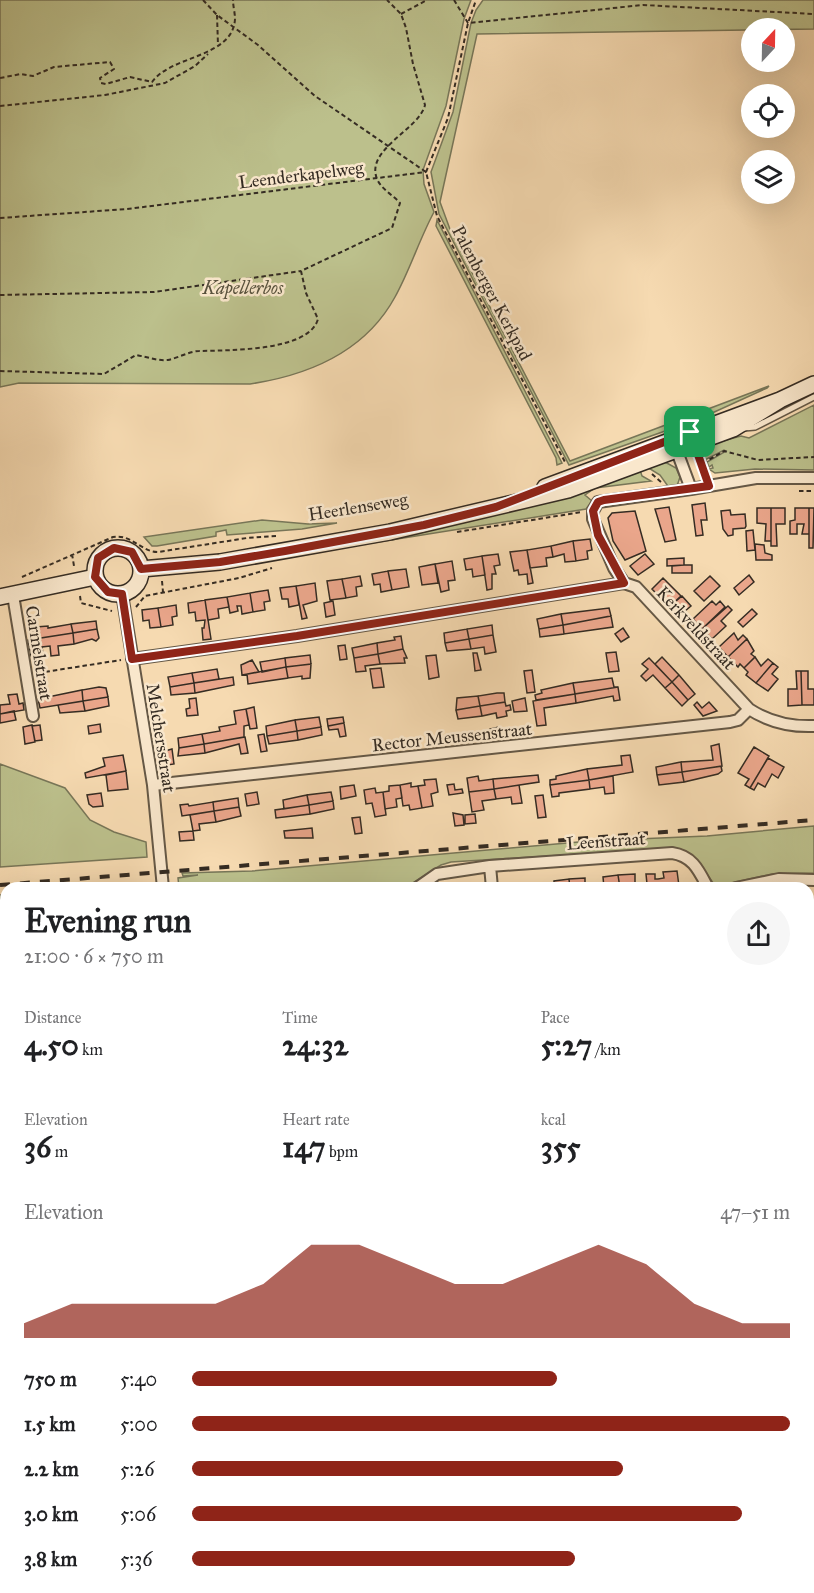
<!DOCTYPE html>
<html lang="en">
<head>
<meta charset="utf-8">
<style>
  :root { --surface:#fff; --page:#f6f6f6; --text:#202124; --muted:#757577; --accent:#8f2418 }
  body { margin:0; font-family:"IM FELL Great Primer",serif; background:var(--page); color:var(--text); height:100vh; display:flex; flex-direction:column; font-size:22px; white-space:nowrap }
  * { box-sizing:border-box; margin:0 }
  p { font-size:20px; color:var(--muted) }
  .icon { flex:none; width:33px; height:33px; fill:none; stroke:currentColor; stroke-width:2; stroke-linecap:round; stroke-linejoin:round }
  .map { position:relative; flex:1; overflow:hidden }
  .side { position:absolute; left:0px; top:882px; width:814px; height:711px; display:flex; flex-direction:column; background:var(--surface); border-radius:18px 18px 0 0; box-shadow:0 6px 24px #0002 }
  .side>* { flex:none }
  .needle { width:39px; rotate:22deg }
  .buttons { position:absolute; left:741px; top:18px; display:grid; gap:12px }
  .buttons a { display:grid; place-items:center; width:54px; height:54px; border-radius:50%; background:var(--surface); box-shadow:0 6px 24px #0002; font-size:30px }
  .pin { position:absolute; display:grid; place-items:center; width:51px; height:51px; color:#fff; margin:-26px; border-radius:12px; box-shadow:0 3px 9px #0006 }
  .round { display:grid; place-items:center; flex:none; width:63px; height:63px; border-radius:32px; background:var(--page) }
  .headline { display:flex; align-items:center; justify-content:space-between; height:102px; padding:0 24px }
  h1 { font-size:33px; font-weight:800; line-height:45px }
  .stats { display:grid; grid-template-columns:repeat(3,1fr); gap:9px; height:102px; padding:6px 24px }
  .stats div { display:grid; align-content:center }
  .stats b { font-size:30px; font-weight:800 }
  .stats small { font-size:16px; font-weight:400 }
  .stats p { font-size:16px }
  .chart { height:168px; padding:12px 24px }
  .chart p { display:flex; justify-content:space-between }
  .chart svg { width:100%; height:108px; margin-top:6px; fill:var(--accent); opacity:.7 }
  ul { padding:0 24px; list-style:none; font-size:20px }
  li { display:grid; grid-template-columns:96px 72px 1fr; align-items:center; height:45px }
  li i { height:15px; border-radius:8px; background:var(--accent) }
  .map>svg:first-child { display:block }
</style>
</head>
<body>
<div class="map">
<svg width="814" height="1593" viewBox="0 0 814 1593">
  <rect width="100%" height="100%" fill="#f6dab1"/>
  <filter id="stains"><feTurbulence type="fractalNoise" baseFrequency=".00333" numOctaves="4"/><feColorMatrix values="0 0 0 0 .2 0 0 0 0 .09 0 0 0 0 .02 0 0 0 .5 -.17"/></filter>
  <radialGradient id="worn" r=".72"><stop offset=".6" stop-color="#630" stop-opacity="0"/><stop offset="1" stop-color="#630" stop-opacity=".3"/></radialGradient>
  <path fill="#bcc08c" stroke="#787658" stroke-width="1.5" d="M0,0H471L464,19L446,106L423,170L424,184L434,212C419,240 410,270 395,297C365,352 310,375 250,384L19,383L0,387Z
    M483,0H814V29L477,34L440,202L451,232L570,461L769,386L767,388L699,419L569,465L439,214L431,172L453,112L471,23L476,10Z
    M437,220L562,463L557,465L556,458L436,226Z
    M814,405V470L755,469L715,473L709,469L713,468L712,465L709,467L707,462L726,451L724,450L703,461L700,447L741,436L749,438Z
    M665,462L676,468L680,477L677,486L670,489L660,475L647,467Z
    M640,470L642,476L651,481L595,488L585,495L592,501L586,509L372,543L528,506Z
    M262,520L308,524L337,523L302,529L227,535L226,530L216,532V536L157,546H152L144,537Z
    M0,764L65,788L90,820L114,832L146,842L147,857L0,867Z
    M814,826V873L772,874L721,885L714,884C702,869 697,851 675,848L451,862L441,865L405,888H179L178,878L198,875L183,876L182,873L252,871L590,841L707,836Z
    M0,895H6V1587H168V1593H0Z
    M808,1022L814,1025V1093L808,1096Z
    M814,1430V1530H809L808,1443Z
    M809,1541H814V1593H787V1587H808Z"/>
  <path fill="#eaa68b" stroke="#352c23" stroke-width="1.5" d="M705,503L707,520H701L703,535L696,536L692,505Z
    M669,507L676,540L665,542L655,509Z
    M757,508H771V541H765L766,524L757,523Z
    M771,508H785V524H776L777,546H771Z
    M795,508H809V534H802L804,524H797V534H790V521L795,520Z
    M809,508H814L813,548H809Z
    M730,510L731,515L745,514L746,526L745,528L733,529V535L728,536L723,529L721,511Z
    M635,511L646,551L625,560L613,541L608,518L612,513Z
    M753,530L755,550L747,551L746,531Z
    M590,539L592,550L587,551L588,559L576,561L573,541Z
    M573,541L576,561L565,562L564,554L553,557L551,546Z
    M755,544L764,545L765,553L772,555V560H756Z
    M551,546L553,557L546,558L547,566L530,568L527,550Z
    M527,550L533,583L528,584L527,574L519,575L518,570L514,571L510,552Z
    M498,554L500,565L494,566L496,574H492V589L487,590L482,556Z
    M645,554L654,564L638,575L630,566Z
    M482,556L485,575L473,577L472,569L466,570L464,559Z
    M684,558V565L667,566V559Z
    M452,561L455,580L448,581L449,590L441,592L435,564Z
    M435,564L438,583L422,585L419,567Z
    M684,565H692V573H672V566Z
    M406,569L409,587L392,590L388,571Z
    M388,571L392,590L381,592L380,584L374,585L372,574Z
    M749,575L754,582L739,595L734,588Z
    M360,576L362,586L356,587L357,596L346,598L342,579Z
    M710,576L720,586L704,601L694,591Z
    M663,578L681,596L669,607L652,589Z
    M342,579L346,598L330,600L327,581Z
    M315,583L317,601L303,605L307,618L302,619L296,586Z
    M296,586L299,605L289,607L288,599H282L280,588Z
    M268,590L270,601L264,602L265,610L253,612L250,593Z
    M250,593L253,612L242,614L241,606H237L238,611L230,613L227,597Z
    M682,596L691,606L678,617L669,607Z
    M227,597L229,607L218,609L219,618L208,620L205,600Z
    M205,600L211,639L203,640L202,628H204L205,620L196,621L195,612L189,613L188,603Z
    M333,601L335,615L326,617L324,603Z
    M712,601L716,605L720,601L725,607L702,629L693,619Z
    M176,605L177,616L172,617L173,625L161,627L158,608Z
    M728,606L732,610L721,621L726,626L712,639L702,629Z
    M158,608L161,627L150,628L149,620L143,621L142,610Z
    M609,608L611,616L563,625L561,614Z
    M752,609L757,614L743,627L738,622Z
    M561,614L563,625L539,629L537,619Z
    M611,616L613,627L564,634L563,625Z
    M96,621L97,629L73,633L71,624Z
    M71,624L73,633L34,639L33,632H37L36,627L48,626V628Z
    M492,625L493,635L469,639L467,629Z
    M563,625L564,634L540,637L539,629Z
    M623,628L629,637L621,642L615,634Z
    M97,629L99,638L96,641L92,639L74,644L73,633Z
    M467,629L469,639L445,643L444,633Z
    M73,633L74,644L58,646L59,655L51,656L50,646L42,647L43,654L31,656L28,640Z
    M734,633L738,640L743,635L747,639L728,657L719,647Z
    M493,635L496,652L485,654L484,647L471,649L469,639Z
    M401,636L403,649L378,654L377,643L395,640L394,637Z
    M469,639L471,649L447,651L445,643Z
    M747,639L754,651L751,654L755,657L744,668L740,664L738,667L728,657Z
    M377,643L378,654L354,658L352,648Z
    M345,645L347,659L340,660L338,646Z
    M403,649L407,658H404L405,663L380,664L378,654Z
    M616,652L619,671L609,672L606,653Z
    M473,653H477L481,670L475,671Z
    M378,654L380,664L365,666L366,671L356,672L354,658Z
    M310,655L311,664L286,667L285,658Z
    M436,655L439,677L429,679L426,656Z
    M662,657L679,675L672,682L655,664Z
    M755,657L761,666L768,659L773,663L756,683L746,675L748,672L744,668Z
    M285,658L286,667L262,672L260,662Z
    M649,658L672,682L665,688L653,675L646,681L641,676L648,669L642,664Z
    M252,660L259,672L242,675L241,665Z
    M773,663L778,667L772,674L778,679L768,691L756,683Z
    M311,664L310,678L302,679V676L288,678L286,667Z
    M286,667L288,678L248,684L247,674Z
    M381,668L384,687L373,688L370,669Z
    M217,669L219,679L194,683L192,673Z
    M532,670L535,692L527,693L524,671Z
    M796,671H801L802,705L788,706V689H797Z
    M801,671H808V689H814V705H802Z
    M192,673L194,683L170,687L168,677Z
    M679,675L695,694L688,700L672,682Z
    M233,677L234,685L195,693L194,683Z
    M612,678L614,687H618L575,694L573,683Z
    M672,682L688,700L682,706L665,688Z
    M194,683L195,693L171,695L170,687Z
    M573,683L575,694L536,700L535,695L542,693L541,690Z
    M99,687L106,688L108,697L83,701L82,690Z
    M618,687L620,700L614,701L613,696L576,703L575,694Z
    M82,690L83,701L40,708L38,699Z
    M497,693H504L505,702L480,706L478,696Z
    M17,694L19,704L23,703L24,710L0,714V705L10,704L8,695Z
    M575,694L576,703L544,708L546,725L537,726L533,701Z
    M478,696L480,706L456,710L457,698Z
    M108,697L109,706L85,711L83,701Z
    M196,698L198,715L187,716L186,709L190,708L189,699Z
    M525,698L527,711L514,712L512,701Z
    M83,701L85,711L60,713L58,705Z
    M505,702L506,706L510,705L511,710L506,711L507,716L497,718L496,713L482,716L480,706Z
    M697,702L702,708L709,702L717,711L703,716L694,705Z
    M480,706L482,716L458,719L456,710Z
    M254,707L257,728L250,729L246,709Z
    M246,709L249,725L244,726V737L204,744L202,734L220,731L219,727L236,724L234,711Z
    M14,711L16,720L0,723V714Z
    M319,717L321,727L297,731L295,720Z
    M343,717L344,723L328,726L327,719Z
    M295,720L297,731L267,736L266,726Z
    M344,723L346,736L340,737L338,729L329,730L328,726Z
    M100,724L101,732L89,734L88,726Z
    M32,725L35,742L25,744L23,727Z
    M40,725L42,740L35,741L32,726Z
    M321,727L322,735L298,740L297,731Z
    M499,727L500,737L491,738L490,729Z
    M297,731L298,740L269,744L267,736Z
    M202,734L204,744L179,748L178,738Z
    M264,734L267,751L261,752L258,735Z
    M245,737L248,753L241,754L239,744L205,753L204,744Z
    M204,744L205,753L178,756L179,748Z
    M719,744L722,766L682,772L681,762L713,760L711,746Z
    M754,747L769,756L750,788L745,785L749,779L738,773Z
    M172,749L174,764L168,765L165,751Z
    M123,755L126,771L86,778L85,773L105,766L103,758Z
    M630,755L633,772L589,780L587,769L622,765L621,756Z
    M768,758L784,767L778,778L772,774L765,787L758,783L754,790L750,788Z
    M681,762L682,772L657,775L656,767Z
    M721,766L722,771L718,774L684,782L682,772Z
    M587,769L589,780L550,785V780L556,779V776Z
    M126,771L128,789L108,791L106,775Z
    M682,772L684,782L659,785L657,775Z
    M538,775L539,782L494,789L493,779Z
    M478,776L479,781L493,779L494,789L469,792L467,778Z
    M613,776L614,793L605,794L604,787L590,789L589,780Z
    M436,779L438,792L431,794L433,806L422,808L418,786L425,785L424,780Z
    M589,780L590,789L559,793V796L552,797L550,785Z
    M411,783V787L418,786L422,808L410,810L409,805L403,806L400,785Z
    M454,784L455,790L462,789L463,793L449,795L447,785Z
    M354,785L356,796L341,799L340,787Z
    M400,785L402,798L396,799L397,807L385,809L383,792L389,791V786Z
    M519,785L522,803L512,804L511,797L496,799L494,789Z
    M375,788L376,793L383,792L386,815L375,817L372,803L366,804L364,790Z
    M494,789L496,799L482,801L484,810L472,812L469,792Z
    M257,792L259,804L247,806L245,794Z
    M331,792L333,801L309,805L307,795Z
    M101,793L103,806L93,807L89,804L87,795Z
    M307,795L309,805L284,809L283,800Z
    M543,795L546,817L538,818L535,796Z
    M238,798L239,807L214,811L213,802Z
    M333,801L334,809L310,814L309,805Z
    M213,802L214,811L182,816L180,805L188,804L189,806Z
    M309,805L310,814L276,818L275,810Z
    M239,807L241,816L216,822L214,811Z
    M214,811L216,822L199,824L200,830L193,831L190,815Z
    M453,813L463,815L464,825L455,826Z
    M475,814L476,823L465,824V815Z
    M360,817L362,833L355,834L352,818Z
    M312,828L313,838H285L284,831Z
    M193,831L194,840L180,841L179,832Z
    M677,871L679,886L650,888L649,884H647L646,874H655V879H658L664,878L663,872Z
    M635,874V888H620L618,875Z
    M618,875L620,888H604L603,877Z
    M585,878V888H570L569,879Z
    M569,879L570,888H554V881Z
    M814,1134V1154L810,1155L808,1138Z
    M808,1208H814V1228H808Z
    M808,1307H814V1329L808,1328Z
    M808,1328L814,1329V1350H808Z
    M222,1587H242V1593H222Z
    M277,1587H298V1593H277Z
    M348,1587H369V1593H348Z
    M611,1587H638V1593H611Z"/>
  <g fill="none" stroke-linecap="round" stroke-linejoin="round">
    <g stroke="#655846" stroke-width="8">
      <path id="lane" d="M744,428L755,427L814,397"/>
    </g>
    <g stroke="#655846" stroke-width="14">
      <path id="street" d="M675,446L691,489L756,478H814
        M691,489L598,502L593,511V519L614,568L624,583L636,587L749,709C769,722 790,727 814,726
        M122,594L153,785L163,888
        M13,595L33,716
        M132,659L297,636L624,583
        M153,785L730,722L738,720L749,709
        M417,888L437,874L490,866
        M492,888L490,866L672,853C693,856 699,871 708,888
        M736,888L779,879L814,880
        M808,995L814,970
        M808,1017L814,1019
        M808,1101L814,1098
        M808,1244L814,1243
        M808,1369H814
        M204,1587V1593
        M306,1587V1593
        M334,1587V1593
        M670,1587V1593
        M781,1587L782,1593"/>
    </g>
    <g stroke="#352c23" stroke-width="18">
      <path id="secondary" d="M545,487L780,400L814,384
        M95 571a23 23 0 1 1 46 0a23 23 0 1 1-46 0Z
        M141,569L220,562L390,532L568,490L733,429L780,400
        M0,597L95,577"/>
    </g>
    <path stroke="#352c23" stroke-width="2" stroke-dasharray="4.5 3" stroke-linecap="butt" d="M203,0L217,15L258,45L315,96L426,172L437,216L566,464
      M454,0L468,23L643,5L814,14
      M401,14L427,0
      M217,15L218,45
      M0,78L21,74L33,76L54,67L110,62L114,69L100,78L101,83L106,84L130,77L152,82C171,55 233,58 235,19C235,13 233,6 233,0
      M0,106L105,95L165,83L195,66L208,54
      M426,172L448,118L468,23L476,0
      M0,218L127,209L426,172
      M0,295L154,292L301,271
      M0,371L104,374L136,355C148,357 157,361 168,360C178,358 190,351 199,351C227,350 309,352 318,319L306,293L301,271L392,228L400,203C393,195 382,190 377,179C365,149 419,130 425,105L413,64L406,28L401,14L387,0
      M700,456L707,474
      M703,463L724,451L758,460L814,457
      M652,474L661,482
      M799,491H814
      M457,532L582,512
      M72,554L74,566
      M22,577L113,537C132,534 141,552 158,552L247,538L276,536
      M162,581L163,592
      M80,596L81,603L112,611
      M136,607L145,596L239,578L272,568
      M38,673L121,660
      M0,1102L6,1100
      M0,1295L6,1294
      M0,1533L6,1542
      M808,1534H814
      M0,1551L6,1548
      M0,1587L6,1585
      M173,1587V1593
      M9,1593L11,1587"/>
    <use href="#lane" stroke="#f9e7cc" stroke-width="5"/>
    <use href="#street" stroke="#f9e7cc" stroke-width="10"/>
    <use href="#secondary" stroke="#f9e7cc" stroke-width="15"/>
    <path stroke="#352c23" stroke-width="4" stroke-dasharray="10 10" stroke-linecap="butt" d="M0,885L814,820"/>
  </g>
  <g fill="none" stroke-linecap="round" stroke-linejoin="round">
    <g stroke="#fff" stroke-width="12">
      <path id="route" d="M690,432L709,486L604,500L598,502L593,511L598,535L624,583L297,636L132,659L122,594L108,592L95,577L98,558L114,548L132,552L141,569L220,562L285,551L424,525L496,507Z"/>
    </g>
    <use href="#route" stroke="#8f2418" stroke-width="8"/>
  </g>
  <g text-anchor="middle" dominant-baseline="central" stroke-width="5" stroke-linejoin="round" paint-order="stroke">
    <g font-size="18" fill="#352c23" stroke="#f9e7cc">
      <text transform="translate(301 175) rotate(-7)">Leenderkapelweg</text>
      <text transform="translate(492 293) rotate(62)">Palenberger Kerkpad</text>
      <text transform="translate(358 507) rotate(-9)">Heerlenseweg</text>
      <text transform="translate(696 628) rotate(47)">Kerkveldstraat</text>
      <text transform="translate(39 653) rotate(81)">Carmelstraat</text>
      <text transform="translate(452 737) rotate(-6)">Rector Meussenstraat</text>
      <text transform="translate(161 738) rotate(81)">Melchersstraat</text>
      <text transform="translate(606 841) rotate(-4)">Leenstraat</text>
    </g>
    <g font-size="18" font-style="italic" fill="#57513d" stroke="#f9e7cc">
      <text x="243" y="288">Kapellerbos</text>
    </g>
  </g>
  <rect width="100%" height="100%" filter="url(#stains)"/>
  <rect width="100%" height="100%" fill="url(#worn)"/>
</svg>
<div class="buttons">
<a><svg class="needle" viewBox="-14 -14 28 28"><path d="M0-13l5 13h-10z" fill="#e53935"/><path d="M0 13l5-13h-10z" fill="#757577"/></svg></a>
<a><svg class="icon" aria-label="locate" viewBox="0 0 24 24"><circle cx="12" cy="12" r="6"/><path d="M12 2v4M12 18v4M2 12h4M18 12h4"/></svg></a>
<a><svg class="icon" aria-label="layers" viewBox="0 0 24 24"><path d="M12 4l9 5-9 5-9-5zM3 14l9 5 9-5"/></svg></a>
</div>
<div class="pin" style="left:690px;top:432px;background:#1e9e55"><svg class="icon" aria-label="arrive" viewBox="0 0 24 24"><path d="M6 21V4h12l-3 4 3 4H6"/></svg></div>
<section class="side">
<div class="headline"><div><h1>Evening run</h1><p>21:00 · 6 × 750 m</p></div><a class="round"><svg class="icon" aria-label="share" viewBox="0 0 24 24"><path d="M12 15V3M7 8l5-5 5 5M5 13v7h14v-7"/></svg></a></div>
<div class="stats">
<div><p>Distance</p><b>4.50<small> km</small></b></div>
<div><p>Time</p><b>24:32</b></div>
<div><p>Pace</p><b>5:27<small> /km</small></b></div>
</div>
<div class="stats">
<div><p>Elevation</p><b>36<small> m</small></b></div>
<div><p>Heart rate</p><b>147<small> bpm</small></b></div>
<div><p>kcal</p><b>355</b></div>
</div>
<div class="chart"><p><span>Elevation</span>47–51 m</p>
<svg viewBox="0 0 160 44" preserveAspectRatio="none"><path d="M0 44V38L10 30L20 30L30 30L40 30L50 22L60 6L70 6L80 14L90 22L100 22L110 14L120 6L130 14L140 30L150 38L160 38V44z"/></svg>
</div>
<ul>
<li><b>750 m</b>5:40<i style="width:61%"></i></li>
<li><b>1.5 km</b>5:00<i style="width:100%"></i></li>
<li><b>2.2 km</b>5:26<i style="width:72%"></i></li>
<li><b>3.0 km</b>5:06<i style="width:92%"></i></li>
<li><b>3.8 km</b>5:36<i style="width:64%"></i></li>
</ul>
</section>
</div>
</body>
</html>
